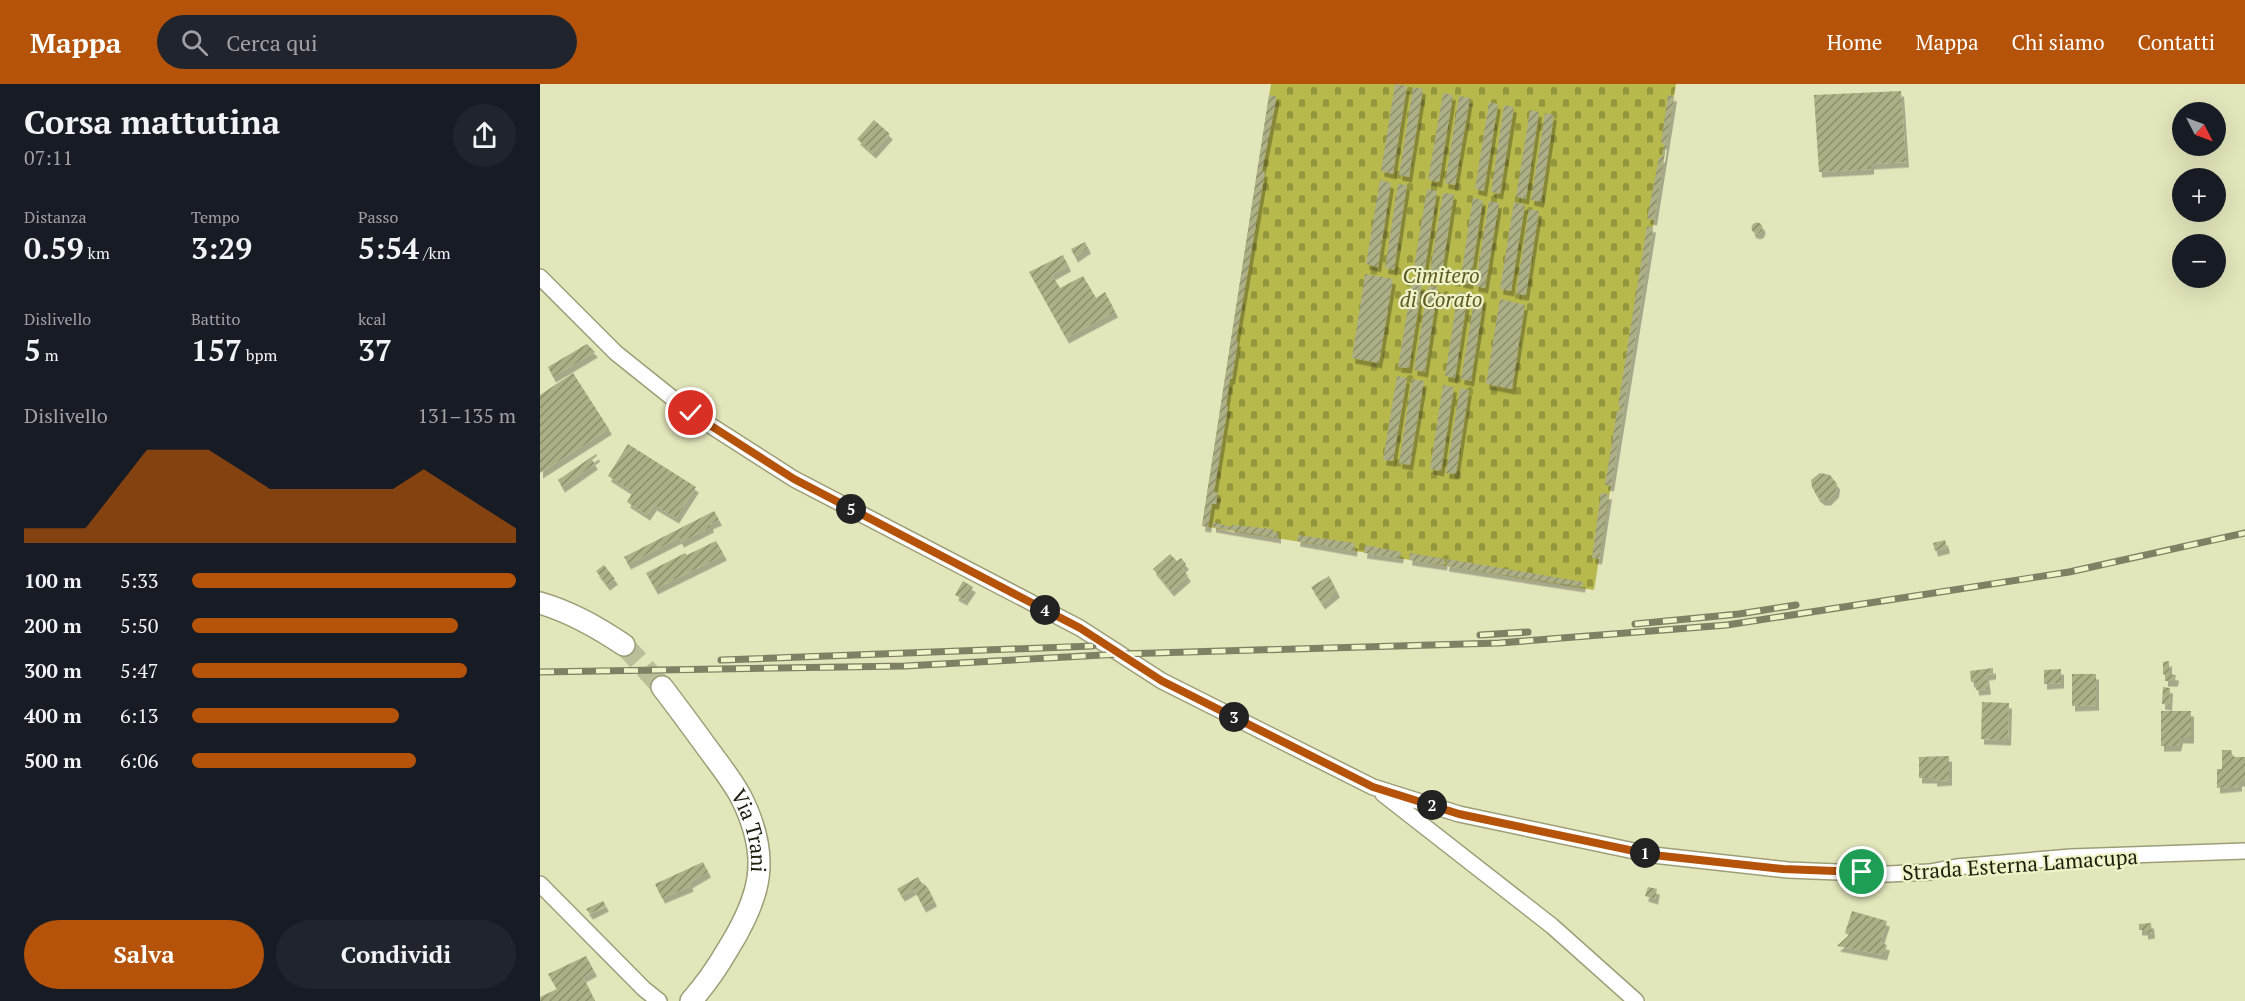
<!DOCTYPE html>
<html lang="it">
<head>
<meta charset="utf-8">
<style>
  :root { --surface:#171b24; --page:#20242c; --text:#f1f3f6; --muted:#9ea1a6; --accent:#b45309 }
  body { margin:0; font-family:"PT Serif",serif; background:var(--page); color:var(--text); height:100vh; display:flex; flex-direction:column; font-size:22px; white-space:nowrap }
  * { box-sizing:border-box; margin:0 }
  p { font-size:20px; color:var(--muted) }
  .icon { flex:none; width:33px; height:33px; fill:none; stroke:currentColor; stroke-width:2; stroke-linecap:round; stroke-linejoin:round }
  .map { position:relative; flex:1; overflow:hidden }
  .drawer { display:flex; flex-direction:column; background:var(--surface); width:540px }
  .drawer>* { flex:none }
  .needle { width:39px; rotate:132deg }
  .tools { position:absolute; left:1632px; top:18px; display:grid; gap:12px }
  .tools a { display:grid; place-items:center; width:54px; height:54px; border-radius:50%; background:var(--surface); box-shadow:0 6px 24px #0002; font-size:30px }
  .pin { position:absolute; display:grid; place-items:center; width:51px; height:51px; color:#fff; margin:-26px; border:3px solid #fff; border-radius:50%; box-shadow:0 2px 6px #0007 }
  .km { position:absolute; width:30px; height:30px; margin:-15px; border-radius:50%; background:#222; color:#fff; font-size:16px; line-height:30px; text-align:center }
  .round { display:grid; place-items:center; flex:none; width:63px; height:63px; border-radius:32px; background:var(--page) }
  .head { display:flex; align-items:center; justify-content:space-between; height:102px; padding:0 24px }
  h1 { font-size:33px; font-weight:700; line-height:45px }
  .figures { display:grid; grid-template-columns:repeat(3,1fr); gap:9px; height:102px; padding:6px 24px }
  .figures div { display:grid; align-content:center }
  .figures b { font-size:30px; font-weight:700 }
  .figures small { font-size:16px; font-weight:400 }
  .figures p { font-size:16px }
  .chart { height:168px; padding:12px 24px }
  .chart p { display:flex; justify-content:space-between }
  .chart svg { width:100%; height:108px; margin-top:6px; fill:var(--accent); opacity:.7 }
  .button { display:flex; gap:12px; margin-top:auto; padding:12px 24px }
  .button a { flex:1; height:69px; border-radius:36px; background:var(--accent); color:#fff; font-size:24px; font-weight:700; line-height:69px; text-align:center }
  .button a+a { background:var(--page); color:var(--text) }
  ul { padding:0 24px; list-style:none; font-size:20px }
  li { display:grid; grid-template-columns:96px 72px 1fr; align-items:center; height:45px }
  li i { height:15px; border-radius:8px; background:var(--accent) }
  header { display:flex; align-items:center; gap:36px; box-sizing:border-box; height:84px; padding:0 30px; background:var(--accent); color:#fff }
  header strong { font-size:28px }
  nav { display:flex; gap:33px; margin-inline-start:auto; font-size:21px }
  .search { width:420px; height:54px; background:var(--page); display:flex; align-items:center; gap:15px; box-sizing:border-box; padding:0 21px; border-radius:33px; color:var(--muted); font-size:22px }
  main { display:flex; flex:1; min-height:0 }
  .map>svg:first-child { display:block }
</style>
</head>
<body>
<header>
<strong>Mappa</strong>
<div class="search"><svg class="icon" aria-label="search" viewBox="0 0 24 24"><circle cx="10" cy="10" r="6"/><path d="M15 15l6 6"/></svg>Cerca qui</div>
<nav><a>Home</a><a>Mappa</a><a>Chi siamo</a><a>Contatti</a></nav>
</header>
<main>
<section class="drawer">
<div class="head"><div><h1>Corsa mattutina</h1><p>07:11</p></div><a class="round"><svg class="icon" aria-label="share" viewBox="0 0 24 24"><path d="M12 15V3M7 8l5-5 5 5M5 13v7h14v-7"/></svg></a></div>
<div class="figures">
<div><p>Distanza</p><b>0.59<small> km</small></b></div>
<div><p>Tempo</p><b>3:29</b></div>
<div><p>Passo</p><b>5:54<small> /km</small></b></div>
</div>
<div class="figures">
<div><p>Dislivello</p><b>5<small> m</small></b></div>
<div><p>Battito</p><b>157<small> bpm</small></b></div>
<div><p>kcal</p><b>37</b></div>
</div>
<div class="chart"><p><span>Dislivello</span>131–135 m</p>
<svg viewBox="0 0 160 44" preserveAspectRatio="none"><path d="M0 44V38L10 38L20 38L30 22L40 6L50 6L60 6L70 14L80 22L90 22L100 22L110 22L120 22L130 14L140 22L150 30L160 38V44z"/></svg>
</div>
<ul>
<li><b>100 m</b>5:33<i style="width:100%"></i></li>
<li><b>200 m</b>5:50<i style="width:82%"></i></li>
<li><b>300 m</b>5:47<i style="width:85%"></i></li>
<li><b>400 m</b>6:13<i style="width:64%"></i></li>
<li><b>500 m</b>6:06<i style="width:69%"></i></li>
</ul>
<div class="button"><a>Salva</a><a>Condividi</a></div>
</section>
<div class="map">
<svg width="1705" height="917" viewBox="0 0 1705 917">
  <defs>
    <pattern id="cemetery-stones" width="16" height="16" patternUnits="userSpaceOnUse" patternTransform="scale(1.5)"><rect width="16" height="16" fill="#b7b94c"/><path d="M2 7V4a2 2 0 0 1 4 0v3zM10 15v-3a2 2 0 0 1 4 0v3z" fill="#94963e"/></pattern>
    <pattern id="building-hatch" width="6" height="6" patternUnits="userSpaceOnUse" patternTransform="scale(1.5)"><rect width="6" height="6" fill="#adaf86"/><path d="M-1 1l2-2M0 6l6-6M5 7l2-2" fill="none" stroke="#8c8e6c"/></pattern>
    <filter id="shadow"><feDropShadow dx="3" dy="5.5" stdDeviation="0" flood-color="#0004"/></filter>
  </defs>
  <rect width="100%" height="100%" fill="#e3e5bb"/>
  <path fill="url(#cemetery-stones)" d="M731,0H1136L1054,506L662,442Z"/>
  <path fill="url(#building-hatch)" filter="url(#shadow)" d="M855,0L867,2L853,90L841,87Z
    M873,3L883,5L869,93L859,91Z
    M1361,7L1366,78L1331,80V85L1279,88L1274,11Z
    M903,9L913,11L899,98L888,96Z
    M729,11L736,12V17L722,87L725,88L696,257H698L692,295H690L686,322H688L674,408L678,409L676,420H672L668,443L662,442Z
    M1128,11L1134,12L1114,136L1107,135L1119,73H1122L1124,60L1121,59Z
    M919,12L930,14L915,101L905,99Z
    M949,18L958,20L944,107L935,105Z
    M964,21L974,23L960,110L951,108Z
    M990,26L999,28L986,115L976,113Z
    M1005,29L1014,31L1001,118L991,116Z
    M334,36L350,50L333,69L317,55Z
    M840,96L851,99L838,183L826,180Z
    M858,100L867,101L854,186L845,184Z
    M887,105L897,107L884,191L873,189Z
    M903,109L914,110L901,195L889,193Z
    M933,114L943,116L930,200L920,198Z
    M949,117L959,119L945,204L935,202Z
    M974,118L985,121L971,207L960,205Z
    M989,125L999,127L986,211L976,210Z
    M1211.5 144a5.5 5.5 0 1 1 11 0a5.5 5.5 0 1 1-11 0Z
    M1107,142L1113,143L1071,402L1065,401L1077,327H1079L1080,322L1078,321Z
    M545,158L548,164L535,173L531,165Z
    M523,171L528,182L512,191L520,204L543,192L556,214L565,208L575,228L526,254L489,188Z
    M825,190L853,195L839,279L812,274Z
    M872,199L882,200L869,284L858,283Z
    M888,202L898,203L885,288L874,286Z
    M918,208L928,210L915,294L905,292Z
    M935,211L944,213L931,297L921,295Z
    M960,215L985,221L972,305L946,300Z
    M47,260L55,268L13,293L8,283Z
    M33,289L69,345L0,389V311Z
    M857,292L867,294L853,377L843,376Z
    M872,295L884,297L870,381L859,379Z
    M903,301L914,303L901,387L890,385Z
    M920,304L929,306L916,390L906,389Z
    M88,360L156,403L136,434L114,421L107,431L87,418L93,408L68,392Z
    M56,370L57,372L52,376L55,380L22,403L18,396Z
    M1280,389L1290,391L1297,400L1296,408L1288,416H1282L1277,412L1272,403L1271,396Z
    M1061,409L1069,410L1059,475L1052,474Z
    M174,427L179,436L170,440L171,443L141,458L139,454L88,480L84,473Z
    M673,438L691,443L692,441L733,445V448L738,449V454L673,443Z
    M758,451L815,459L814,467L757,457Z
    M1405,456L1407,464L1395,467L1393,459Z
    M176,457L184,471L115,505L106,489L145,469L147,471Z
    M825,461L861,468L860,474L824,469Z
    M870,469L905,475L904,481L869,476Z
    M630,470L637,477L641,474L646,480L642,484L648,492L631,507L613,485Z
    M907,475L1043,498L1042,503L906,482Z
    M64,481L75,495L67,501L56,487Z
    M789,492L797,508L782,520L771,503Z
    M423,497L433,503L424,516L415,511Z
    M1629,577V590L1636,591L1635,597H1625V591L1623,590V578Z
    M1453,584V590L1446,591L1448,605L1436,606L1435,598H1431L1430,587Z
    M1521,585V599L1504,600V586Z
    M1532,590H1556V621L1532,622Z
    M1623,603L1630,604L1629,621L1622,620Z
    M1442,618L1469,619L1468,656L1441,655Z
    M1621,627H1651V654H1640L1638,662H1621Z
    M1682,666H1691L1693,673H1705V697H1699V702L1677,704V685H1682Z
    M1409,672V696L1394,697V694H1379V673Z
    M163,778L168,788L149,799L151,802L122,814L115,800Z
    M378,793L382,800L383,799L388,804L394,817L383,823L374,805L362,812L357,805Z
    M1108,803L1117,805L1115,815L1105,812Z
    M63,817L66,822L50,830L46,825Z
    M1312,827L1347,837L1340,859L1347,861L1344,871L1297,862L1309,851L1305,849Z
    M1611,839L1612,849L1605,850V846H1599V840Z
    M46,872L54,887L43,893L55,917H0V913L17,905L8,890Z"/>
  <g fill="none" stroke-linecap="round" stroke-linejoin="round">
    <path stroke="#bcbd99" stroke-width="21" stroke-dasharray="21 10" stroke-linecap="butt" d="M84,561L122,603"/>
    <g stroke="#9d9e77" stroke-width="18">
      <path id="street" d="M0,193L76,269L151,329L254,395L540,544L622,597L833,703L919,730L1113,771L1248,786L1348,790L1390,788L1416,783L1531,773L1705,767
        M843,710L1012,842L1096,917
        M0,800L104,905L119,917"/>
    </g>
    <g stroke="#9d9e77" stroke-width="24">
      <g id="secondary">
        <path d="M0,519C31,528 57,543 84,561"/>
        <path id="s1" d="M122,603C139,625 155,647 171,669C182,684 194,699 202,715C231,774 221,812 188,865C177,884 166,900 151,917"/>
      </g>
    </g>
    <use href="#street" stroke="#fff" stroke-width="15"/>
    <use href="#secondary" stroke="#fff" stroke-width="21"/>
    <g stroke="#808164" stroke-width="7">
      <path id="rail" d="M1095,540L1199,530L1256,521
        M940,551L988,548
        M181,576L553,562
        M0,588L365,582L581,570L959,559L1187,541L1529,488L1705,449"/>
    </g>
    <use href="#rail" stroke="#f0f3c8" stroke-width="4.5" stroke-dasharray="14" stroke-linecap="butt"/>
  </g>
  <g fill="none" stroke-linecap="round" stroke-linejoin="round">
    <g stroke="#fff" stroke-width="12">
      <path id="route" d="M151,329L254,395L540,544L622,597L833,703L919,730L1113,771L1243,785L1322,788"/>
    </g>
    <use href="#route" stroke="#b45309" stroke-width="8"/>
  </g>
  <g text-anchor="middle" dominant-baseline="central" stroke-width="4.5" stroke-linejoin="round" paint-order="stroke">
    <g font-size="21" font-style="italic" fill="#5a5a23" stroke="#f0f3c8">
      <text x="901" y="191">Cimitero<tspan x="901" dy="24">di Corato</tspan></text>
    </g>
    <g font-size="21" fill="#1e1f0f" stroke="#f0f3c8">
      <text stroke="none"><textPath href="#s1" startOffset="171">Via Trani</textPath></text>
      <text transform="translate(1480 780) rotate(-4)">Strada Esterna Lamacupa</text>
    </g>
  </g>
</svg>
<div class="tools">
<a><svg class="needle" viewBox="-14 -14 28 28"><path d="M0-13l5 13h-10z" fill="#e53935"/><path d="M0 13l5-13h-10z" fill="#9ea1a6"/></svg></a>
<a>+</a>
<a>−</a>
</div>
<div class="pin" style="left:1322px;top:788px;background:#1e9e55"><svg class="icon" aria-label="arrive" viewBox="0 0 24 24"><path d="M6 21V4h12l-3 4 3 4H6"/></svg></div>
<div class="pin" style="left:151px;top:329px;background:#d93025"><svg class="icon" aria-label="check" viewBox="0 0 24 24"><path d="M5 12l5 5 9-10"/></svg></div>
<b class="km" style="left:1105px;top:769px">1</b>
<b class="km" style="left:892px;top:721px">2</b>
<b class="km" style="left:694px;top:633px">3</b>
<b class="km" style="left:505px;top:526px">4</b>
<b class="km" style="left:311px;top:425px">5</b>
</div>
</main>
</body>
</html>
